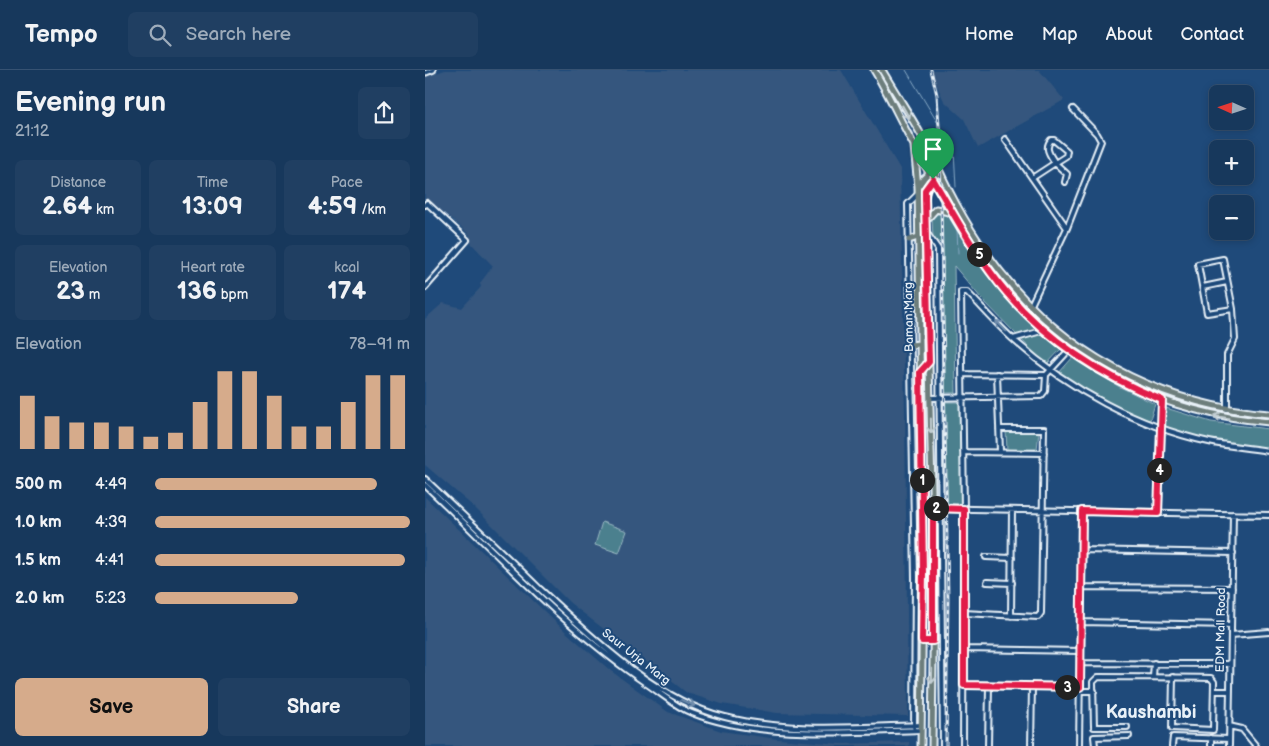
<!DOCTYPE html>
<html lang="en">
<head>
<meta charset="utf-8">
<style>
  :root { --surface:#17385c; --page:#203f62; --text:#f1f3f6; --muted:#9eacbb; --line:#365272; --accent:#d6ab8b }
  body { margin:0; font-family:"Balsamiq Sans",sans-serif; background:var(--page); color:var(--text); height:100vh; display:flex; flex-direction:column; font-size:19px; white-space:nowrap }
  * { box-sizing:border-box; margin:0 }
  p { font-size:16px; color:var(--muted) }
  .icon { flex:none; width:28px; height:28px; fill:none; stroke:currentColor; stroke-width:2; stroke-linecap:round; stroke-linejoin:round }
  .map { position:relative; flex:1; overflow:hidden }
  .panel { display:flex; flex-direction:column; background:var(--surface); width:425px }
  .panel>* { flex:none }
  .needle { width:32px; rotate:273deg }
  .buttons { position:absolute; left:784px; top:15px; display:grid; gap:10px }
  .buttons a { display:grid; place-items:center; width:45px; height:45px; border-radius:8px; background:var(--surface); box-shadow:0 2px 8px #0003,0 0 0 1px var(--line); font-size:25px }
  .pin { position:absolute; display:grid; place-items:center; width:42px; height:42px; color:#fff; margin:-51px -21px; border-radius:50% 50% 50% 0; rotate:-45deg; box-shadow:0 0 5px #0007 }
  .pin .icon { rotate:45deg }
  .km { position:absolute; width:25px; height:25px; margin:-12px; border-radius:50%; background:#222; color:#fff; font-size:14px; line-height:25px; text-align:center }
  .round { display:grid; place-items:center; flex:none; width:52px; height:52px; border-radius:8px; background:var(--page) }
  .head { display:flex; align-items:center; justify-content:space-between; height:85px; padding:0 15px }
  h1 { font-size:28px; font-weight:600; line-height:38px }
  .figures { display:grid; grid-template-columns:repeat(3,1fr); gap:8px; height:85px; padding:5px 15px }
  .figures div { display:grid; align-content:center; border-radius:8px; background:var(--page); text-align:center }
  .figures b { font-size:25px; font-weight:600 }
  .figures small { font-size:14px; font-weight:400 }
  .figures p { font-size:14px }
  .chart { height:140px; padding:10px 15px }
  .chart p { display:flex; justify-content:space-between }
  .chart svg { width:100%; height:90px; margin-top:5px; stroke:var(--accent); stroke-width:6 }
  .button { display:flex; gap:10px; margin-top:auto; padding:10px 15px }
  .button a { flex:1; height:58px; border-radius:8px; background:var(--accent); color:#111; font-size:20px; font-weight:600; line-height:58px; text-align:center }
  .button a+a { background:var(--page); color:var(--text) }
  ul { padding:0 15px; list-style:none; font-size:16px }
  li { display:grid; grid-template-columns:80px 60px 1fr; align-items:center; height:38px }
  li i { height:12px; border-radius:6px; background:var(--accent) }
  header { display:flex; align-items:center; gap:30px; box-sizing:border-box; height:70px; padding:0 25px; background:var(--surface); border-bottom:1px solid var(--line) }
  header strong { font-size:24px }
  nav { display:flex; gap:28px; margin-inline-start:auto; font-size:18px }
  .search { width:350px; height:45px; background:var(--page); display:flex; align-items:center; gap:12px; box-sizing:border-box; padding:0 18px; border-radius:8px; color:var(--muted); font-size:19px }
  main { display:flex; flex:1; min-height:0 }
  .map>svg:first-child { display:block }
</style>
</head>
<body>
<header>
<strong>Tempo</strong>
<div class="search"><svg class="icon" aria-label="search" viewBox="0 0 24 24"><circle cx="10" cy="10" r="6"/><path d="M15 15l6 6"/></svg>Search here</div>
<nav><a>Home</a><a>Map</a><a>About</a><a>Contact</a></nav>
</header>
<main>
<section class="panel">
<div class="head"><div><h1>Evening run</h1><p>21:12</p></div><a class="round"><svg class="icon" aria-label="share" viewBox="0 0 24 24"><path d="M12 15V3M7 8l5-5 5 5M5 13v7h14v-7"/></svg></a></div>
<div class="figures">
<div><p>Distance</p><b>2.64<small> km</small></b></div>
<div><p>Time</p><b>13:09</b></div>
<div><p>Pace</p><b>4:59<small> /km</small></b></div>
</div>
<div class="figures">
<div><p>Elevation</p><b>23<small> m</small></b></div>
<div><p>Heart rate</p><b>136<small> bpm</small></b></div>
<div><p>kcal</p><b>174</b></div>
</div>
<div class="chart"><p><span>Elevation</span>78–91 m</p>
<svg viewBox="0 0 160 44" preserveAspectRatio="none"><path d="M5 44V18M15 44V28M25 44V31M35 44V31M45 44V33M55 44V38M65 44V36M75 44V21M85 44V6M95 44V6M105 44V18M115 44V33M125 44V33M135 44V21M145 44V8M155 44V8"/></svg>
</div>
<ul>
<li><b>500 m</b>4:49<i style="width:87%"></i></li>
<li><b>1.0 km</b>4:39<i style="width:100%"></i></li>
<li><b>1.5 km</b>4:41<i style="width:98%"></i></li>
<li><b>2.0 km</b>5:23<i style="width:56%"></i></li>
</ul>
<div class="button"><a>Save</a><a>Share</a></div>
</section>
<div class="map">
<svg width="844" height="676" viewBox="0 0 844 676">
  <rect width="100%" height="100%" fill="#1f4a7a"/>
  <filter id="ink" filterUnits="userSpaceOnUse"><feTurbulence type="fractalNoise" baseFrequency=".02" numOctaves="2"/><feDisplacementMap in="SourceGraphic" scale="10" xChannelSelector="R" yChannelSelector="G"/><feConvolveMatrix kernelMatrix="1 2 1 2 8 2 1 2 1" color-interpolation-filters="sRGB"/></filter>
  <g filter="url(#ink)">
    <path fill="#35577e" d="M20,0H416L475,99L480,346L483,646L352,643L297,634L262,623L145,533L50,438L0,395V249L18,233L37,238L56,217L55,213L68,196L44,171L45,165L3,129L0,132V7Z
      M505,0H614L639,30L553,78L539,49L519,31Z
      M0,427L142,563L186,601L243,642L296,661L352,669L416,674L484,672V676H0Z"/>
    <path fill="#4b808e" stroke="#9ab8c3" d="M518,143C532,149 538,166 546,179C570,218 602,249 636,279L621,295L556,228L529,196L531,323H518V175L508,168L507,148L512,144Z
      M648,287L693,316L730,334L724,353L655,318L633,304Z
      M518,332H534L537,434H522Z
      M741,338L786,352L844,359V380L784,372L737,358Z
      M581,362H614L612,379L582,380Z
      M177,452L202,461L194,483L170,475Z"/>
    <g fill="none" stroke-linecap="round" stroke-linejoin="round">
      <path stroke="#86a8c4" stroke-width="1" d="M481,0L529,80L531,117
        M532,159L533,183"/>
      <g stroke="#e8f1f8" stroke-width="8">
        <path id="minor" d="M0,3L8,0
          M580,69L642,158
          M607,108L630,93C625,85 619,78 626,70H629L642,81L641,86L630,93L642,104L640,112
          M0,135L2,133L42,170L0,218
          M501,162L513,179L518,676
          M778,217L802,212
          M606,235L642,158L676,71L672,64L648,39
          M588,269L620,260
          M537,304L621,305L644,280
          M572,304L575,381
          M505,328L616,326L620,321L621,305
          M802,339V285L810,269L808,239L798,189L773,194L782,243L808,239
          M538,382L619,383
          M0,409C39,446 77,482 115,519C167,567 230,630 300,647C363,663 431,657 496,655
          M0,415C72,483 140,559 222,614C237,624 251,637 267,643C335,670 424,662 496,660
          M497,438L844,445
          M733,443L737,330
          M657,480L808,483
          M561,487L587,488
          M562,512L587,513
          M656,517L807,518
          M539,543L613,547L616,543L619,359H574
          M586,546L587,440
          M656,552L806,555
          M806,565L844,562
          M539,579L655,581
          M655,593L805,594
          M728,607L729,593
          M539,615L655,617
          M655,621H669
          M789,621H805
          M804,656L817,659L831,676
          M489,657L490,508L483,134L493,124
          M702,657H669L668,612L673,607C710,607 748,607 786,608L789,612L788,660L747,658L748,607
          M538,676L539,439L536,222H542C558,238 573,256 590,271C645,320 712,356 784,372C803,376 824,378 844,381
          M563,676L564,616
          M606,676L607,616
          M654,676L657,441
          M670,676L669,667L704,666
          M747,676L748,667L804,669
          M786,676V668
          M804,676L808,444"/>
      </g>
      <g stroke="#e8f1f8" stroke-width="9">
        <path id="major" d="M449,0C464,25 476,52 490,77C517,127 545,181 583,224C652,303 740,343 844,352
          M457,0C475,31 497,62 512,95C531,138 558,183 590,219C655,293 747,336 844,344
          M489,76L493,117L498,503L496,676
          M493,117L499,108L512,96
          M502,149L511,139L528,143
          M484,170L493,167
          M485,275L494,274
          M507,676L509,502L500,128L503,113L513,103"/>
      </g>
      <use href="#minor" stroke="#1f4a7a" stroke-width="4"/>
      <use href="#major" stroke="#6d7e7c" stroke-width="5"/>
      <g stroke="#e8f1f8" stroke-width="3">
        <path id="rail" d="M506,0L512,25L515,72L523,529L521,676"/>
      </g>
      <use href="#rail" stroke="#1f4a7a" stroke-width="1" stroke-dasharray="4" stroke-linecap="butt"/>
    </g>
    <defs><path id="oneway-shaft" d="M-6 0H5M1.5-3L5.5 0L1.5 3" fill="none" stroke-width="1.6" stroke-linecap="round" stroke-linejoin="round" transform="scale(1.25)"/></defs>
    <g stroke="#c3ced3">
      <use href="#oneway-shaft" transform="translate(481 42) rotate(60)"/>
      <use href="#oneway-shaft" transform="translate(796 347) rotate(-171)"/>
      <use href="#oneway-shaft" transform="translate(506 356) rotate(89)"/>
      <use href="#oneway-shaft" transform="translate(507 606) rotate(91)"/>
    </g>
    <g stroke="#6f8dac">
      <use href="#oneway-shaft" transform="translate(576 256) rotate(-134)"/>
      <use href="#oneway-shaft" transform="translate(263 633) rotate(23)"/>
    </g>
  </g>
  <g fill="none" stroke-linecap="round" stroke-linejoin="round" filter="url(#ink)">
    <g stroke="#fff" stroke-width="10">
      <path id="route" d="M508,109C531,148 553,189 582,223C624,272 678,306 737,330L733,443L657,441L655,617L539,615V439L508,438V571H497L498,503L495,302L504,292L500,128V120Z"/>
    </g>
    <use href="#route" stroke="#e11d48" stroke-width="6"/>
  </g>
  <g text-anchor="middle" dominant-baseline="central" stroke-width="4" stroke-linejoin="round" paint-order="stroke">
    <g font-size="12" fill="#e8f1f8" stroke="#1f4a7a">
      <text transform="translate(484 247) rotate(-91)">Baman Marg</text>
      <text transform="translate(796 560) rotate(-89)">EDM Mall Road</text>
      <text transform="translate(211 587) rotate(38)">Saur Urja Marg</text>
    </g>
    <g font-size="18" font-weight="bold" fill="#e8f1f8" stroke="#1f4a7a">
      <text x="726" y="642">Kaushambi</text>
    </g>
  </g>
</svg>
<div class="buttons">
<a><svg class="needle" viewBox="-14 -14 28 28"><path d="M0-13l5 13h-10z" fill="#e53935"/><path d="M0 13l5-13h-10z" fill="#9eacbb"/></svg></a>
<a>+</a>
<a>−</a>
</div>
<div class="pin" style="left:508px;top:109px;background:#1e9e55"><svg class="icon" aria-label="arrive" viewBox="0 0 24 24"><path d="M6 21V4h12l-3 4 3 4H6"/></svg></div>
<b class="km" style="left:497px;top:410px">1</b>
<b class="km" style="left:511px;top:438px">2</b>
<b class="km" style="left:642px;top:617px">3</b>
<b class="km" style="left:734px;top:400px">4</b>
<b class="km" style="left:554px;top:184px">5</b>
</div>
</main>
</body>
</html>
